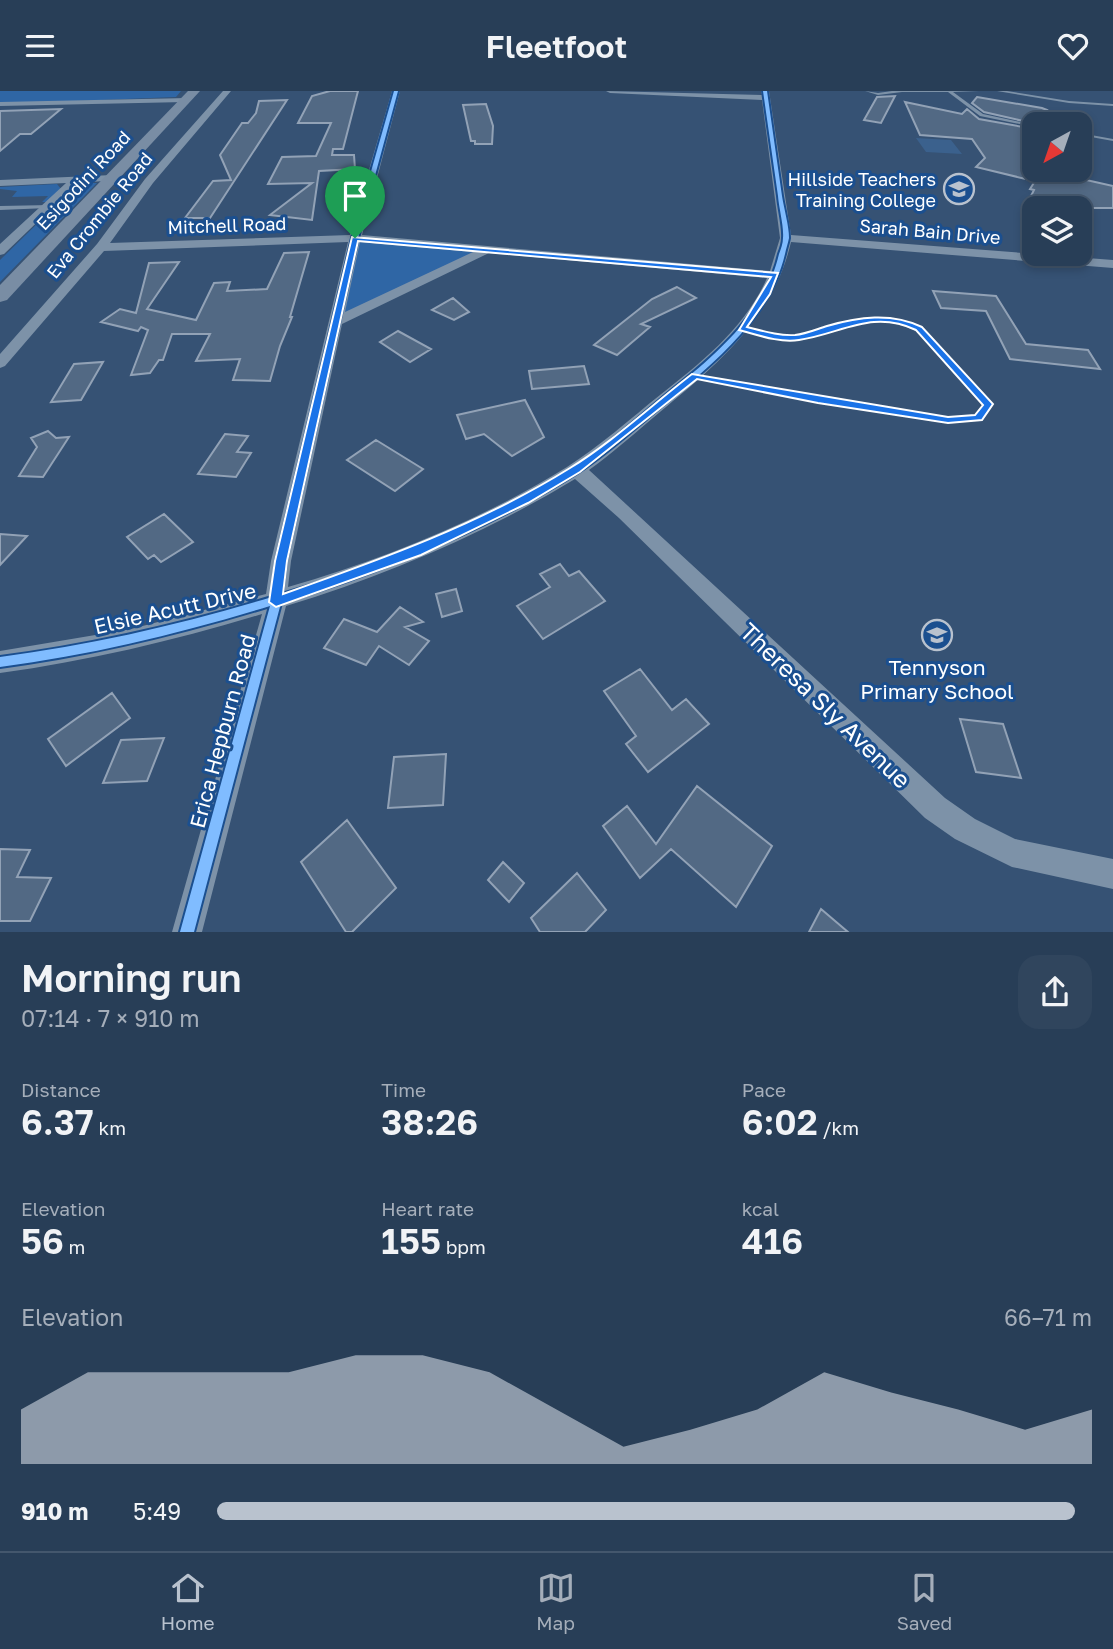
<!DOCTYPE html>
<html lang="en">
<head>
<meta charset="utf-8">
<style>
  :root { --surface:#283e57; --page:#30455d; --text:#f1f3f6; --muted:#a5aeba; --line:#44576d; --accent:#b9c2ce }
  body { margin:0; font-family:"Golos Text",sans-serif; background:var(--page); color:var(--text); height:100vh; display:flex; flex-direction:column; font-size:26px; white-space:nowrap }
  * { box-sizing:border-box; margin:0 }
  p { font-size:23px; color:var(--muted) }
  .icon { flex:none; width:38px; height:38px; fill:none; stroke:currentColor; stroke-width:2; stroke-linecap:round; stroke-linejoin:round }
  .map { position:relative; height:841px; overflow:hidden }
  .sheet { display:flex; flex-direction:column; background:var(--surface); flex:1 }
  .sheet>* { flex:none }
  .needle { width:46px; rotate:220deg }
  .buttons { position:absolute; left:1022px; top:21px; display:grid; gap:14px }
  .buttons a { display:grid; place-items:center; width:70px; height:70px; border-radius:14px; background:var(--surface); box-shadow:0 4px 10px #0003,0 0 0 2px var(--line); font-size:35px }
  .pin { position:absolute; display:grid; place-items:center; width:60px; height:60px; color:#fff; margin:-72px -30px; border-radius:50% 50% 50% 0; rotate:-45deg; box-shadow:0 0 7px #0007 }
  .pin .icon { rotate:45deg }
  .round { display:grid; place-items:center; flex:none; width:74px; height:74px; border-radius:21px; background:var(--page) }
  .overview { display:flex; align-items:center; justify-content:space-between; height:119px; padding:0 21px }
  h1 { font-size:38px; font-weight:600; line-height:52px }
  .stats { display:grid; grid-template-columns:repeat(3,1fr); gap:10px; height:119px; padding:7px 21px }
  .stats div { display:grid; align-content:center }
  .stats b { font-size:35px; font-weight:600 }
  .stats small { font-size:19px; font-weight:400 }
  .stats p { font-size:19px }
  .chart { height:196px; padding:14px 21px }
  .chart p { display:flex; justify-content:space-between }
  .chart svg { width:100%; height:126px; margin-top:7px; fill:var(--accent); opacity:.7 }
  ul { padding:0 21px; list-style:none; font-size:23px }
  li { display:grid; grid-template-columns:112px 84px 1fr; align-items:center; height:52px }
  li i { height:18px; border-radius:9px; background:var(--accent) }
  header { display:flex; justify-content:space-between; align-items:center; height:91px; padding:0 21px; background:var(--surface); font-size:32px; font-weight:600 }
  .tab-bar { display:flex; justify-content:space-around; align-items:center; height:98px; border-top:2px solid var(--line); background:var(--surface); font-size:19px; color:var(--muted) }
  .tab-bar a { display:grid; justify-items:center; gap:4px }
  .tab-bar .on { color:var(--accent) }
  .map>svg:first-child { display:block }
</style>
</head>
<body>
<header><svg class="icon" aria-label="menu" viewBox="0 0 24 24"><path d="M4 6h16M4 12h16M4 18h16"/></svg>Fleetfoot<svg class="icon" aria-label="heart" viewBox="0 0 24 24"><path d="M12 20l-8-8c-3-5 5-10 8-4 3-6 11-1 8 4z"/></svg></header>
<div class="map">
<svg width="1113" height="841" viewBox="0 0 1113 841">
  <rect width="100%" height="100%" fill="#365274"/>
  <path fill="#2f66a5" d="M0,0H181L176,6L0,13Z
    M79,92H97L0,191V169Z
    M57,93L61,98L48,111H42L48,105L12,106L17,100L0,98V96Z
    M358,150L480,160L344,224Z"/>
  <path fill="#3b618d" d="M916,47L951,49L962,63L926,61Z"/>
  <path fill="#526984" stroke="#92a2b6" stroke-width="2" d="M330,0H358L343,58H333L332,64H354L355,78L319,80L312,129L270,124L312,92L268,93L282,66L316,65L331,32H298L312,5Z
    M895,5L881,32L864,29L877,6Z
    M977,6L1042,17L1047,19L1036,33L984,21L972,12Z
    M287,9L210,127H185L213,90L231,89L220,64L242,32H248L256,22L259,10Z
    M905,11L962,23L967,18L979,28L1034,38V90L976,76L985,67L972,48L920,44Z
    M486,13L493,35L492,53H475V50H471L463,14Z
    M61,18L31,43H20L0,60V20Z
    M1042,79L1113,95V117H1025L1034,99L1030,98Z
    M309,161L290,226H292L280,255L270,290L233,289L240,268L196,270L210,243H172L163,269H159L150,282L131,284L148,239L141,236L138,240L101,231L120,218L136,222L149,172L179,171L147,218L196,229L214,192L230,191L227,200L267,198L284,162Z
    M677,196L696,207L641,233L650,236L617,264L594,254L652,208Z
    M933,200L996,205L1026,253L1088,259L1100,278L1010,268L986,220L941,217Z
    M453,207L469,221L454,229L432,219Z
    M398,240L431,258L410,271L380,251Z
    M103,271L81,309L51,311L74,273Z
    M584,275L589,293L532,298L529,280Z
    M525,309L544,346L512,365L484,343L466,348L457,324Z
    M48,340L56,347L69,346L43,386L19,385L37,356L31,347Z
    M225,343L248,345L237,361L251,362L236,386L198,383Z
    M376,349L423,378L395,400L347,369Z
    M164,423L193,451L161,471L154,464L148,468L127,446Z
    M0,443L27,445L0,474Z
    M560,473L569,485L579,480L605,510L543,548L517,515L550,496L540,483Z
    M456,498L462,520L442,526L436,503Z
    M400,516L423,531L405,536L429,550L409,574L379,555L366,574L324,557L344,528L377,541Z
    M640,578L672,619L686,608L709,633L648,681L626,653L636,645L604,600Z
    M112,602L130,627L66,675L48,648Z
    M960,628L1003,633L1021,687L976,681Z
    M164,647L147,690L103,692L121,649Z
    M446,663L443,714L388,717L394,666Z
    M697,695L772,755L736,816L671,758L640,787L603,735L627,715L656,753Z
    M347,729L396,797L352,841H346L301,771Z
    M0,758L30,759L17,786L51,787L30,830H0Z
    M503,771L524,792L509,811L488,789Z
    M577,782L606,819L585,841H540L531,827Z
    M821,818L848,841H809Z"/>
  <g fill="none" stroke-linecap="round" stroke-linejoin="round">
    <path fill="#7d92a8" fill-rule="evenodd" d="M865,0L878,2L892,0H979L953,1L983,23L1034,34V36L980,25L948,1H902L878,4Z
      M997,0H1007L1069,10L1113,13V15L1069,12Z
      M1080,42L1113,48V50L1080,44Z
      M50,114L51,115L48,117L0,119V115Z
      M879,226L899,229L922,236L992,313L981,329L948,332L818,312L695,287L691,285L695,283L818,306L948,326L976,324L984,313L916,240C898,232 879,228 858,231C842,234 827,241 812,246C790,252 758,248 738,237L742,235L776,243L796,245L810,242L848,229Z"/>
    <path fill="#7d92a8" fill-rule="evenodd" d="M223,0H231L153,92L110,152L350,144L392,0H400L362,144L770,180L780,147L762,9L610,2L606,0L762,4L761,0H769L791,144L1113,169V177L791,151C774,226 717,274 660,321C636,341 614,361 589,379L945,707L975,728L1015,748L1113,768V798L1012,776L955,748L925,727L619,427L575,388C484,443 387,484 286,515L202,841H172L262,523C176,549 89,570 0,582V560L131,538L266,503L271,470L348,151L104,160L5,275L0,277V263L97,153L145,88ZM360,151L473,161L345,221ZM489,162L767,187C746,236 701,272 660,304C630,328 600,355 567,376C481,429 385,468 288,496L291,470L342,233Z
      M188,7L185,11L0,15V11Z
      M113,84L117,85V89L78,92L4,163L0,164V153L66,92L0,95V89Z"/>
    <path fill="#798da4" fill-rule="evenodd" d="M188,0H200L7,209L0,211V194Z"/>
    <g stroke="#1b4f8f" stroke-width="4">
      <path id="cycleway" d="M394,0H398L358,147L286,470L282,503C383,473 484,434 573,377C609,354 640,325 673,298C717,263 766,220 779,163C781,158 783,152 783,147C784,135 779,118 778,105C773,70 768,35 763,0H767C772,35 777,70 782,105C784,118 789,135 789,147C788,152 786,158 785,163C773,215 732,256 693,289C677,303 660,316 644,330C622,348 601,367 577,382C485,440 384,480 281,512L194,841H180L270,515C182,542 92,564 0,576V566C92,554 183,533 272,506L276,470L352,147Z"/>
    </g>
    <use href="#cycleway" fill="#80bcff" fill-rule="evenodd"/>
  </g>
  <path fill="#1a73e8" stroke="#fff" stroke-width="2" fill-rule="evenodd" d="M352,146L778,182L770,203L747,236C763,240 779,245 795,244C806,243 817,238 827,235C858,226 891,221 922,236L993,313L982,329L948,332L818,312L697,288L580,381L528,412L421,464L276,516L269,511L275,470ZM358,150L771,186L739,239C758,244 779,252 799,249C841,243 872,218 916,239L983,314L975,324L948,326L692,283C653,313 611,352 570,377C480,433 382,468 283,503L287,470Z"/>
  <defs>
    <g id="university-ring" transform="scale(1.575)"><circle r="9.5" fill="#1b4f8f" stroke="#b9c2ce" stroke-width="1.5"/><path d="M0-5L7-2L0 1L-7-2ZM-4 1L0 2.5L4 1V4Q0 6-4 4Z" fill="#b9c2ce"/></g>
    <g id="school-ring" transform="scale(1.575)"><circle r="9.5" fill="#1b4f8f" stroke="#b9c2ce" stroke-width="1.5"/><path d="M0-5L7-2L0 1L-7-2ZM-4 1L0 2.5L4 1V4Q0 6-4 4Z" fill="#b9c2ce"/></g>
  </defs>
  <g fill-rule="evenodd">
    <use href="#university-ring" x="959" y="98"/>
    <use href="#school-ring" x="937" y="544"/>
  </g>
  <g text-anchor="middle" dominant-baseline="central" stroke-width="6" stroke-linejoin="round" paint-order="stroke">
    <g font-size="18" fill="#fff" stroke="#1b4f8f" text-anchor="end">
      <text x="936" y="88">Hillside Teachers<tspan x="936" dy="21">Training College</tspan></text>
    </g>
    <g font-size="18" fill="#fff" stroke="#1b4f8f">
      <text transform="translate(83 89) rotate(-47)">Esigodini Road</text>
      <text transform="translate(99 124) rotate(-51)">Eva Crombie Road</text>
      <text transform="translate(227 134) rotate(-2)">Mitchell Road</text>
      <text transform="translate(930 140) rotate(5)">Sarah Bain Drive</text>
    </g>
    <g font-size="21" fill="#fff" stroke="#1b4f8f">
      <text transform="translate(175 517) rotate(-13)">Elsie Acutt Drive</text>
      <text transform="translate(222 640) rotate(-75)">Erica Hepburn Road</text>
    </g>
    <g font-size="21" fill="#fff" stroke="#1b4f8f">
      <text x="937" y="576">Tennyson<tspan x="937" dy="24">Primary School</tspan></text>
    </g>
    <g font-size="24" fill="#fff" stroke="#1b4f8f">
      <text transform="translate(826 614) rotate(44)">Theresa Sly Avenue</text>
    </g>
  </g>
</svg>
<div class="buttons">
<a><svg class="needle" viewBox="-14 -14 28 28"><path d="M0-13l5 13h-10z" fill="#e53935"/><path d="M0 13l5-13h-10z" fill="#a5aeba"/></svg></a>
<a><svg class="icon" aria-label="layers" viewBox="0 0 24 24"><path d="M12 4l9 5-9 5-9-5zM3 14l9 5 9-5"/></svg></a>
</div>
<div class="pin" style="left:355px;top:147px;background:#1e9e55"><svg class="icon" aria-label="arrive" viewBox="0 0 24 24"><path d="M6 21V4h12l-3 4 3 4H6"/></svg></div>
</div>
<section class="sheet">
<div class="overview"><div><h1>Morning run</h1><p>07:14 · 7 × 910 m</p></div><a class="round"><svg class="icon" aria-label="share" viewBox="0 0 24 24"><path d="M12 15V3M7 8l5-5 5 5M5 13v7h14v-7"/></svg></a></div>
<div class="stats">
<div><p>Distance</p><b>6.37<small> km</small></b></div>
<div><p>Time</p><b>38:26</b></div>
<div><p>Pace</p><b>6:02<small> /km</small></b></div>
</div>
<div class="stats">
<div><p>Elevation</p><b>56<small> m</small></b></div>
<div><p>Heart rate</p><b>155<small> bpm</small></b></div>
<div><p>kcal</p><b>416</b></div>
</div>
<div class="chart"><p><span>Elevation</span>66–71 m</p>
<svg viewBox="0 0 160 44" preserveAspectRatio="none"><path d="M0 44V25L10 12L20 12L30 12L40 12L50 6L60 6L70 12L80 25L90 38L100 32L110 25L120 12L130 19L140 25L150 32L160 25V44z"/></svg>
</div>
<ul>
<li><b>910 m</b>5:49<i style="width:98%"></i></li>
</ul>
</section>
<nav class="tab-bar">
<a class="on"><svg class="icon" aria-label="home" viewBox="0 0 24 24"><path d="M3 11l9-7 9 7M6 9v11h12V9"/></svg>Home</a>
<a><svg class="icon" aria-label="map" viewBox="0 0 24 24"><path d="M3 6l6-2 6 2 6-2v14l-6 2-6-2-6 2zM9 4v14M15 6v14"/></svg>Map</a>
<a><svg class="icon" aria-label="saved" viewBox="0 0 24 24"><path d="M7 4h10v16l-5-4-5 4z"/></svg>Saved</a>
</nav>
</body>
</html>
